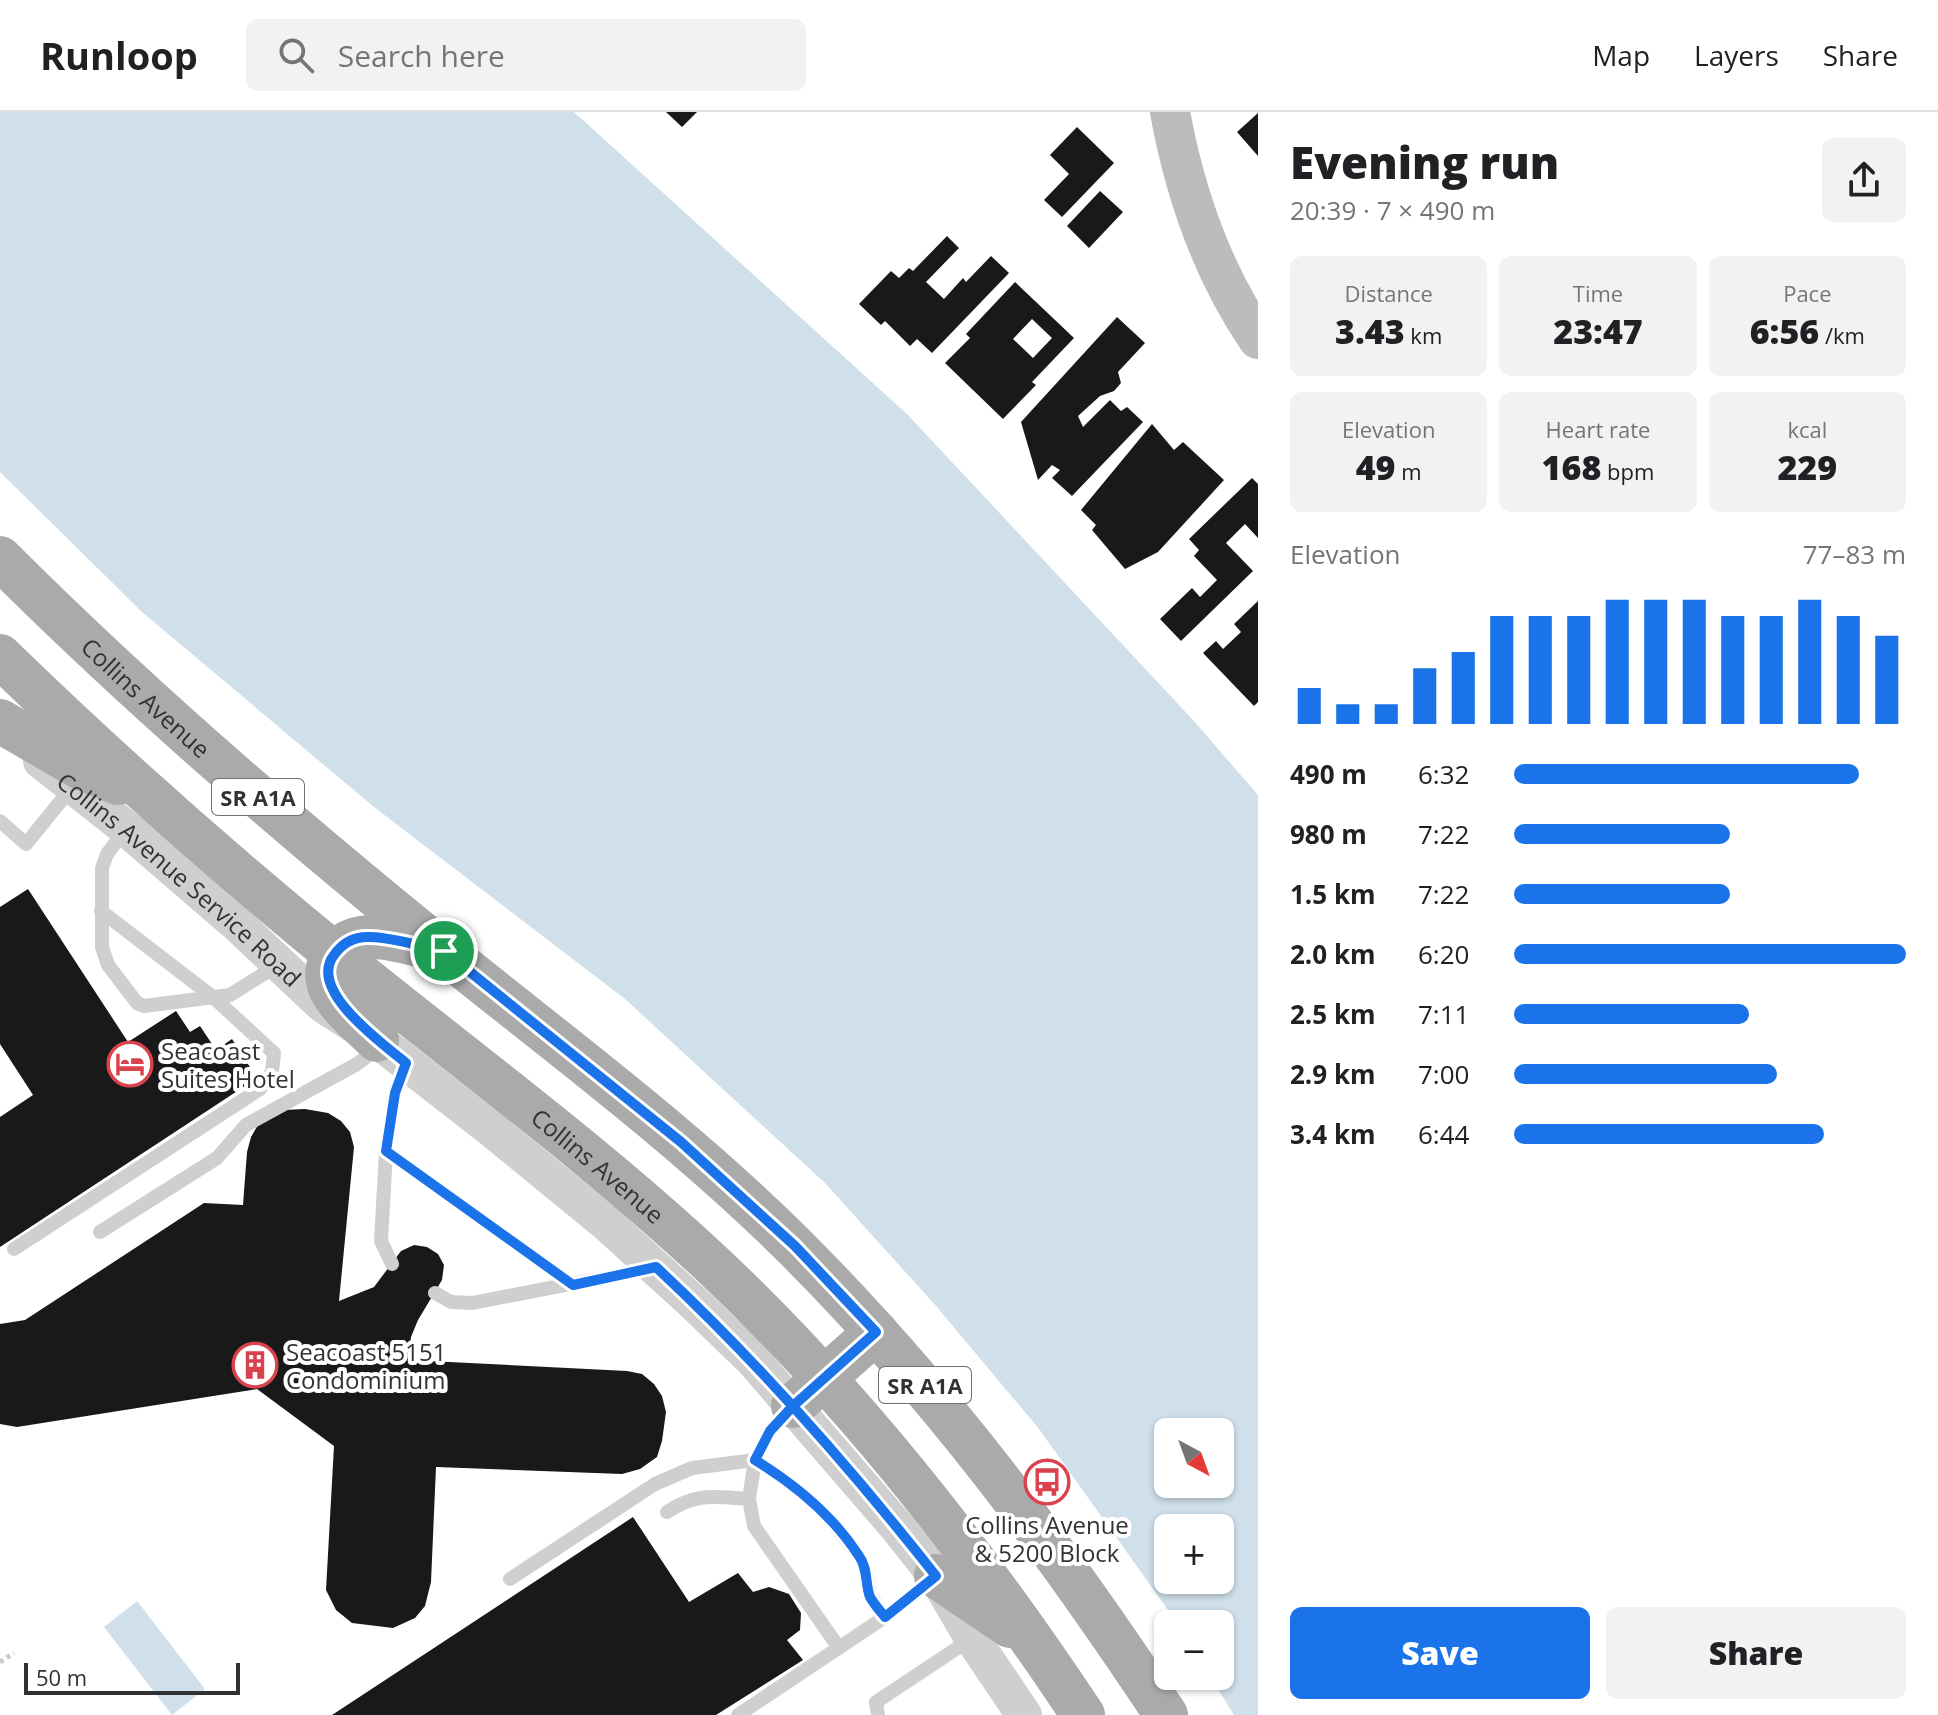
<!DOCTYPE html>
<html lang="en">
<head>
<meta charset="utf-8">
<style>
  :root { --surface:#fff; --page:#f2f2f2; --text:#202124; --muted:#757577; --line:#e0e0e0; --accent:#1a73e8 }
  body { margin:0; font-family:"Open Sans",sans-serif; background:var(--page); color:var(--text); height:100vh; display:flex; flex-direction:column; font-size:30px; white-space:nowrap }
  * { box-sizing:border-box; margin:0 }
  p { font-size:26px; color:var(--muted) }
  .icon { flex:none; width:44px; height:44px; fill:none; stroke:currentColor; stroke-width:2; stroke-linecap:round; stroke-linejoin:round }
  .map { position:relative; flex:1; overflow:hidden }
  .details { display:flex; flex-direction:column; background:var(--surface); width:680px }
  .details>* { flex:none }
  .needle { width:52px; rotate:139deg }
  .tools { position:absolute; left:1154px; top:1306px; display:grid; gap:16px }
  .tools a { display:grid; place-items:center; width:80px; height:80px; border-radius:12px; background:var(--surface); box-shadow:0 2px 6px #0004; font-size:40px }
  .scale { position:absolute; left:24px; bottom:20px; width:216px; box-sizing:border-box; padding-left:8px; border:4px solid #323232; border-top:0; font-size:22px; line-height:28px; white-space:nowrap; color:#323232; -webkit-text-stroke:6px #fff; paint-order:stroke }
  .pin { position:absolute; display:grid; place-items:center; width:68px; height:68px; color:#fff; margin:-34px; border:4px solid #fff; border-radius:50%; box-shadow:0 2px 8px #0007 }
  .round { display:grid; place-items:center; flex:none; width:84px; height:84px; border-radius:12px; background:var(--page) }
  .summary { display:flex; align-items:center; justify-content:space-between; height:136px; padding:0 32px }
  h1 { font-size:44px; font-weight:800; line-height:60px }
  .metrics { display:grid; grid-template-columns:repeat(3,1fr); gap:12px; height:136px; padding:8px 32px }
  .metrics div { display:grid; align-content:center; border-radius:12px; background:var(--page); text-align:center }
  .metrics b { font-size:34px; font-weight:800 }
  .metrics small { font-size:22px; font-weight:400 }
  .metrics p { font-size:22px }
  .chart { height:224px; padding:16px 32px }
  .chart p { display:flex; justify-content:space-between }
  .chart svg { width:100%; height:144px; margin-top:8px; stroke:var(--accent); stroke-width:6 }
  .primary-button { display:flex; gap:16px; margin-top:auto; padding:16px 32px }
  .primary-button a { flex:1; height:92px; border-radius:12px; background:var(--accent); color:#fff; font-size:32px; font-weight:800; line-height:92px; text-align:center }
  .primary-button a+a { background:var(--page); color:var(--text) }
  ul { padding:0 32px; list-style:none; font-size:26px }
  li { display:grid; grid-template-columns:128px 96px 1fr; align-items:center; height:60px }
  li i { height:20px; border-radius:10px; background:var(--accent) }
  header { display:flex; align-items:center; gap:48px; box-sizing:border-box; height:112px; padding:0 40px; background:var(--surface); border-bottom:2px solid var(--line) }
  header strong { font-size:38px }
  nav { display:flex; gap:44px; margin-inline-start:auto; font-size:28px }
  .search { width:560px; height:72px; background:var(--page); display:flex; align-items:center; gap:20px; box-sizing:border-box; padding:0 28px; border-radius:12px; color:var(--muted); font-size:30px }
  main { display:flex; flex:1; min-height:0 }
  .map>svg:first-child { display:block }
</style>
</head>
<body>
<header>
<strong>Runloop</strong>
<div class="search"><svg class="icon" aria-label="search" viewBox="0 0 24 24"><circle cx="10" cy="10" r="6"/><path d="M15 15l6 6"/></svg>Search here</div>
<nav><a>Map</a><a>Layers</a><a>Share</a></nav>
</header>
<main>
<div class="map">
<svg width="1258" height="1603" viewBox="0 0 1258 1603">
  <rect width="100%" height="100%" fill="#fff"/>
  <path fill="#cfe0eb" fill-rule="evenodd" d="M0,0H574L907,302L1193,608L1258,683V1603H1234L1210,1564H1220V1512H1178L1039,1317L937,1195L825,1071L625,887L374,695L142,500L0,360ZM1220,1320V1372H1168V1320ZM1220,1416V1468H1168V1416Z
    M137,1489L205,1577L172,1603L104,1515Z"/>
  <path fill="#191919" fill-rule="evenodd" d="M666,0H697L682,15Z
    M1258,1V44L1237,20Z
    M1077,15L1114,51L1062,105L1044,88L1069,62L1050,43Z
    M1100,79L1123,100L1089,136L1067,114Z
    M947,124L959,136L926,170L944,187L963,166L966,170L991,144L1009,161L932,241L917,227L910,234L885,209L881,213L859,192L891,159L899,166L909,156L913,159Z
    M1015,170L1074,226L1032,270L1036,273L1003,307L945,251L970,226L966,222ZM1032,207L1052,226L1033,246L1013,227Z
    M1117,205L1145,231L1118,260L1121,271L1114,279L1100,284L1078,304L1083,315L1110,288L1121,299L1127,295L1143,310L1072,384L1052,366L1060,358L1052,353L1038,368L1021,310Z
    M1152,312L1174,338L1183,330L1224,368L1158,440L1125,457L1092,418L1096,413L1081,398Z
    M1252,366L1258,372V426L1245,412L1226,431L1253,459L1181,529L1160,507L1192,476L1200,485L1217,468L1194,444L1199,438L1189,427Z
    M1258,489V590L1254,594L1203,541L1216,529L1223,537L1241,520L1234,512Z
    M28,777L128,930L176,899L190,920L200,914L216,938L232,927L257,966L0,1135V1005L33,983L0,932V795Z
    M305,997L328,1001L341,1009L350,1020L354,1035L339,1189L374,1175L401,1139L414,1133L427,1135L438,1142L444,1153L442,1168L418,1208L411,1225L409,1248L627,1259L642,1262L654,1272L662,1284L666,1300L662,1329L657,1345L640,1357L622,1362L436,1355L431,1470L425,1494L415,1506L393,1516L352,1511L336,1498L326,1478L334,1334L257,1277L17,1315L0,1312V1212L25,1208L204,1091L243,1093L247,1040L251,1025L259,1011L283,998Z
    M633,1405L689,1490L738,1461L753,1480L769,1475L789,1482L801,1501L800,1518L787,1528L803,1548L716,1603H332Z"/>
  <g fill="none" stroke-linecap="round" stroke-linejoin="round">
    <path stroke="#c9c9c9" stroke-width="5" stroke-dasharray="4 4" stroke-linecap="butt" d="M0,1550L14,1541"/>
    <path stroke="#cfcfcf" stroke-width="14" d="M0,709L26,732L73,674
      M126,717L107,742L102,756V835L108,853L137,891L144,894L230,883L278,853
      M386,1039L573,1173
      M100,1120L217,1046L246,1013L357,952L378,936
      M14,1137L260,977L272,960L274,941L213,885L101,799
      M392,1152L381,1129L386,1039L395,981L406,952
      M435,1181L451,1190L472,1191L653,1156
      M790,1298L770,1319L755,1348L749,1387L754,1414L839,1536
      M667,1400C697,1380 714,1385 749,1387
      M510,1467L655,1372L692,1356L755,1348L778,1362L826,1403L860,1445L867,1463L870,1483L885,1505
      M738,1603L885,1505L934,1465
      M878,1603L876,1590L971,1527"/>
    <path stroke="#cfcfcf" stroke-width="36" id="s1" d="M41,649L127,717L236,811L323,893L377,928L490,1016L605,1110L695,1192L753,1248L898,1416L936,1464L972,1526L1024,1603"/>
    <path stroke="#bcbcbc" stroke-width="40" d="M1170,0C1185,82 1211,158 1258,227"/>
    <g stroke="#aaa" stroke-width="44">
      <path id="s2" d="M0,446C141,587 292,717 447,842C565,937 688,1028 796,1136C939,1279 1054,1434 1166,1603"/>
      <path id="s3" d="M0,544C108,649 221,749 337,844C464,947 596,1043 715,1155C856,1288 976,1442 1083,1603"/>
      <path d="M0,609L81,656L118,671"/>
      <path d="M377,928C362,913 341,897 331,878C325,866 326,853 334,843C358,810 405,831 438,838"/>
      <path d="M793,1294L876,1220"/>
      <path d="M936,1464L1010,1514"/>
    </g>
  </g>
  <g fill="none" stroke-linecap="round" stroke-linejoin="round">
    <g stroke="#fff" stroke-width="16">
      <path id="route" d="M444,839C420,834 395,826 371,825C355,824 343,830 334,843C307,878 382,931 406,951L395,981L386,1039L573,1173L656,1155C758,1250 850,1355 936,1464L885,1505C880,1499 874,1492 870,1485C865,1472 868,1456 859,1444C834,1405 794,1372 755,1348L770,1319L793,1294L876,1220L795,1134L681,1030L444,839"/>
    </g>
    <use href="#route" stroke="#1a73e8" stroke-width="10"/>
  </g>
  <defs>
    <g id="hotel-ring" transform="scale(2.3)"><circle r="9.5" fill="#fff" stroke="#da424e" stroke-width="1.5"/><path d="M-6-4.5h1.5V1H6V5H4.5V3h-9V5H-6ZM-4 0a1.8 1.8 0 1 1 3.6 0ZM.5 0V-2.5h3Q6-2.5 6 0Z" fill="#da424e"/></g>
    <g id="building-ring" transform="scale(2.3)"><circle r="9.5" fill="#fff" stroke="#da424e" stroke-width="1.5"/><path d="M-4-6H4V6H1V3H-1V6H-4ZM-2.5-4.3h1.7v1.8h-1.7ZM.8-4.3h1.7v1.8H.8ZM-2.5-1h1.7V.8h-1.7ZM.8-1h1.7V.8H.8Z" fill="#da424e"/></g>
    <g id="bus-ring" transform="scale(2.3)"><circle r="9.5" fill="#fff" stroke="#da424e" stroke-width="1.5"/><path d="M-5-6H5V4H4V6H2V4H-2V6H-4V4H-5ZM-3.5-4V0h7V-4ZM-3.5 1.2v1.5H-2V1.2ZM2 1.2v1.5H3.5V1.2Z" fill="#da424e"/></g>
  </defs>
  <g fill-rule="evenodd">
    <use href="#hotel-ring" x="130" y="952"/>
    <use href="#building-ring" x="255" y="1253"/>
    <use href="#bus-ring" x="1047" y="1370"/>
  </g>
  <g text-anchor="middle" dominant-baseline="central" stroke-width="8" stroke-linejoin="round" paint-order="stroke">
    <g fill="#fff" stroke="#707070" stroke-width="2">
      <rect x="212" y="667" width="92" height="36" rx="6"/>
      <rect x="879" y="1255" width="92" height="36" rx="6"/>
    </g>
    <g font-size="22" font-weight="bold" fill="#323232">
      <text x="258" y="685">SR A1A</text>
      <text x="925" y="1273">SR A1A</text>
    </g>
    <g font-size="24" fill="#323232" stroke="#fff">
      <text stroke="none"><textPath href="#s2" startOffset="202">Collins Avenue</textPath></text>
      <text stroke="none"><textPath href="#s1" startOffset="182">Collins Avenue Service Road</textPath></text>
      <text stroke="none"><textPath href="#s3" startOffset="786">Collins Avenue</textPath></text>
    </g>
    <g font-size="24" fill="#323232" stroke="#fff" text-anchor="start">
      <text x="161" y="938">Seacoast<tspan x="161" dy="28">Suites Hotel</tspan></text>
      <text x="286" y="1239">Seacoast 5151<tspan x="286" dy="28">Condominium</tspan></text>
      <text x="1047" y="1412" text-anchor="middle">Collins Avenue<tspan x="1047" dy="28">&amp; 5200 Block</tspan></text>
    </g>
  </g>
</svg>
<div class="tools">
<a><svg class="needle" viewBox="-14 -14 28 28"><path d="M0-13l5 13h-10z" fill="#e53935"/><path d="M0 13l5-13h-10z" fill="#757577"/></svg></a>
<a>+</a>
<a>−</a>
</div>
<div class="scale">50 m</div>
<div class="pin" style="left:444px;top:839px;background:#1e9e55"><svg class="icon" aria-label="arrive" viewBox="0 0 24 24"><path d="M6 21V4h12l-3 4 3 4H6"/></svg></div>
</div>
<section class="details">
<div class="summary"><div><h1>Evening run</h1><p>20:39 · 7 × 490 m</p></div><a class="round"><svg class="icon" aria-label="share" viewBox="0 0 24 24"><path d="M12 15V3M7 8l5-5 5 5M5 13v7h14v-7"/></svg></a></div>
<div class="metrics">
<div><p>Distance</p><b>3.43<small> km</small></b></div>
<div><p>Time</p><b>23:47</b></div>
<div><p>Pace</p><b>6:56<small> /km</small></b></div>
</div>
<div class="metrics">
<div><p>Elevation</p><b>49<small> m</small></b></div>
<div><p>Heart rate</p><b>168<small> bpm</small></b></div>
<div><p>kcal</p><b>229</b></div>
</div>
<div class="chart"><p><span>Elevation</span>77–83 m</p>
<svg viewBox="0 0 160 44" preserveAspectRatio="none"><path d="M5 44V33M15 44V38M25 44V38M35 44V27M45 44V22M55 44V11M65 44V11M75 44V11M85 44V6M95 44V6M105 44V6M115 44V11M125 44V11M135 44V6M145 44V11M155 44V17"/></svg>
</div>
<ul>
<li><b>490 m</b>6:32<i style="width:88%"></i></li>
<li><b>980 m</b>7:22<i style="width:55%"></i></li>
<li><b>1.5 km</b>7:22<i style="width:55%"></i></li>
<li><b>2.0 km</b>6:20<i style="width:100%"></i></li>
<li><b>2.5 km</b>7:11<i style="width:60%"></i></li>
<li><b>2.9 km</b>7:00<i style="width:67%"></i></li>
<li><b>3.4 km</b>6:44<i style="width:79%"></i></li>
</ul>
<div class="primary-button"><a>Save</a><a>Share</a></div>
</section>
</main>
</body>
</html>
